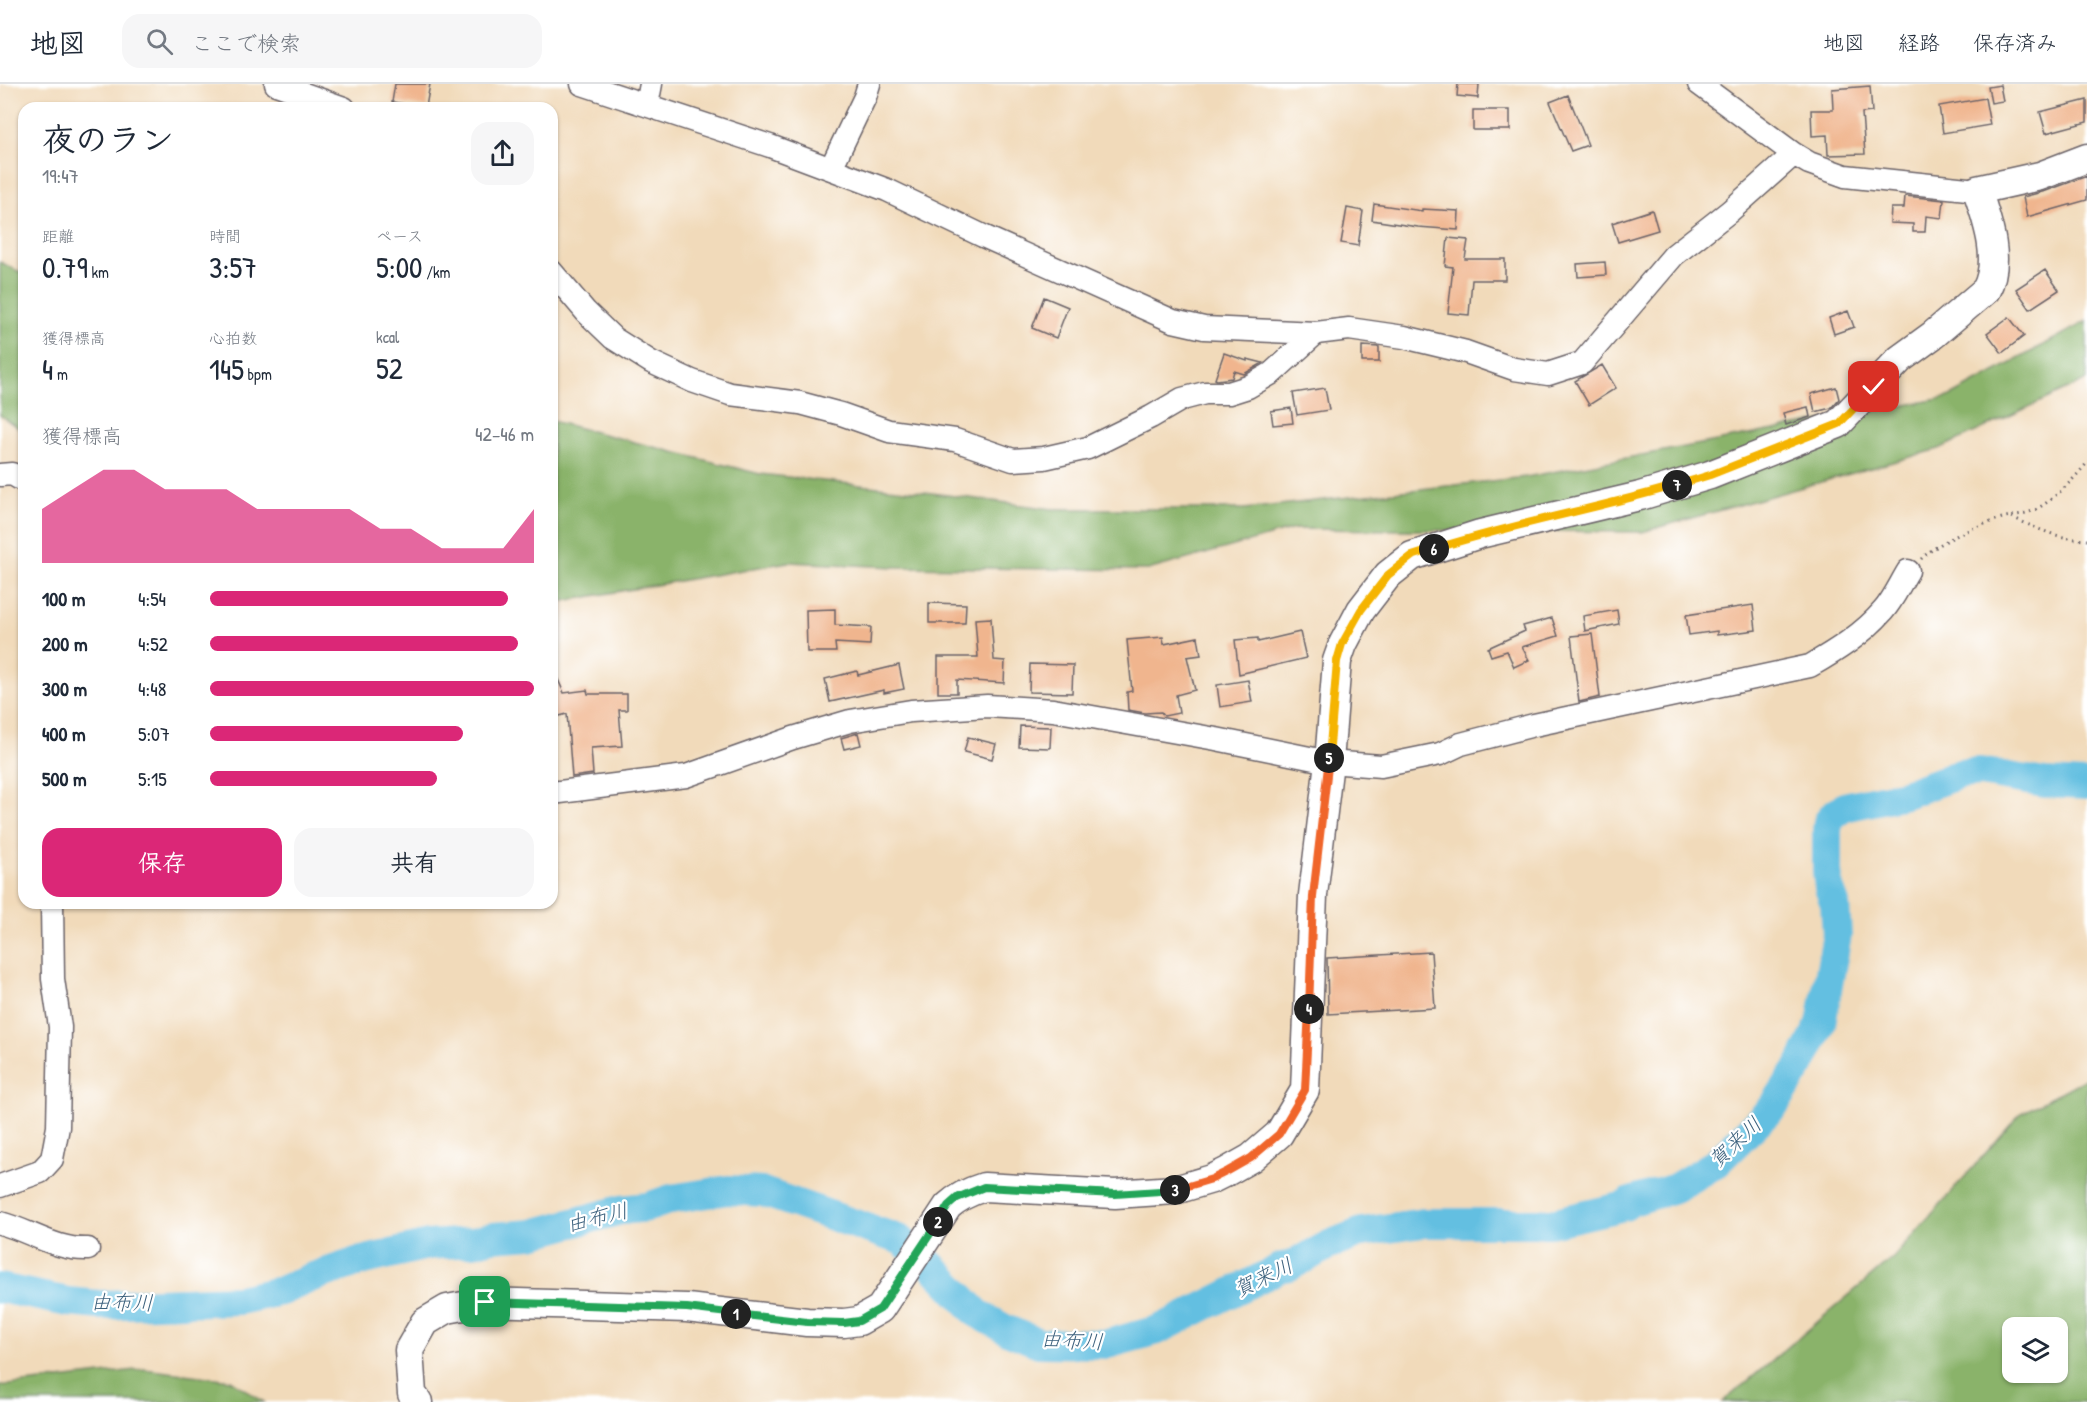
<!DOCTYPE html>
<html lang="ja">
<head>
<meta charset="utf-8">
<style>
  :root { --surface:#fff; --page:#f6f6f7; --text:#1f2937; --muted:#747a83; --line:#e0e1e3; --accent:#db2777 }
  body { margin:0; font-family:"Patrick Hand","Klee One",sans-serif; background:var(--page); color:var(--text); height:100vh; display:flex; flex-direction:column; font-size:22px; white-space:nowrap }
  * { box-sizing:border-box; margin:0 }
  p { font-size:20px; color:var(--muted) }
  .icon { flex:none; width:33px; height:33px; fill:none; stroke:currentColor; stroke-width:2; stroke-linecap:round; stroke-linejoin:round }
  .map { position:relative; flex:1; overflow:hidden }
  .details { position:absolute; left:18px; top:18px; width:540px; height:807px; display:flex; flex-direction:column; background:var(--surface); border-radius:18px; box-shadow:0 2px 4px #0004 }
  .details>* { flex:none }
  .controls { position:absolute; left:2002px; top:1233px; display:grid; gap:12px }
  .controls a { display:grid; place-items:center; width:66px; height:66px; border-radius:12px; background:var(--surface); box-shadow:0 2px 4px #0004; font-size:30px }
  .pin { position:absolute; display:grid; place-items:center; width:51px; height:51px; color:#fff; margin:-26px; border-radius:12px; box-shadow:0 3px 9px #0006 }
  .km { position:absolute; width:30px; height:30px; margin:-15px; border-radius:50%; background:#222; color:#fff; font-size:16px; line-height:30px; text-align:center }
  .round { display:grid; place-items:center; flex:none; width:63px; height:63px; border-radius:18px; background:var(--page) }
  .headline { display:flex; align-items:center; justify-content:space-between; height:102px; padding:0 24px }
  h1 { font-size:33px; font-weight:600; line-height:45px }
  .metrics { display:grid; grid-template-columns:repeat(3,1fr); gap:9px; height:102px; padding:6px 24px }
  .metrics div { display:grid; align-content:center }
  .metrics b { font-size:30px; font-weight:600 }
  .metrics small { font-size:16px; font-weight:400 }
  .metrics p { font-size:16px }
  .chart { height:168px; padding:12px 24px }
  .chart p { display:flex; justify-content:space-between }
  .chart svg { width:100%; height:108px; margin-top:6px; fill:var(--accent); opacity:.7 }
  .action { display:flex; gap:12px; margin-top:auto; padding:12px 24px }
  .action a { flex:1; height:69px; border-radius:18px; background:var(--accent); color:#fff; font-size:24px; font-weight:600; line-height:69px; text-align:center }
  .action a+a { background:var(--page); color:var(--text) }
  ul { padding:0 24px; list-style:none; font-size:20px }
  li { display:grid; grid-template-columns:96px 72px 1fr; align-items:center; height:45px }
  li i { height:15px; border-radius:8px; background:var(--accent) }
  header { display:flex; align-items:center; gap:36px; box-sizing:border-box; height:84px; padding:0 30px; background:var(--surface); border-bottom:2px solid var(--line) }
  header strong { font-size:28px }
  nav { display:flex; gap:33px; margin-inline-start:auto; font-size:21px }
  .search { width:420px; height:54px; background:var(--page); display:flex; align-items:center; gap:15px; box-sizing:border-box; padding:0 21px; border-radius:18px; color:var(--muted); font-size:22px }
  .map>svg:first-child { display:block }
</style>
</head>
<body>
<header>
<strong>地図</strong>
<div class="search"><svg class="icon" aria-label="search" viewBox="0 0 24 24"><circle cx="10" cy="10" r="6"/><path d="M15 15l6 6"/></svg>ここで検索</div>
<nav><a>地図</a><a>経路</a><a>保存済み</a></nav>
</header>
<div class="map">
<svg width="2087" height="1318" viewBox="0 0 2087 1318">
  <rect width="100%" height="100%" fill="#fff"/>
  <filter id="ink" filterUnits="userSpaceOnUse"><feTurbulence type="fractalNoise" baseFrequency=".0167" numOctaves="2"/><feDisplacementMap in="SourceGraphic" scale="12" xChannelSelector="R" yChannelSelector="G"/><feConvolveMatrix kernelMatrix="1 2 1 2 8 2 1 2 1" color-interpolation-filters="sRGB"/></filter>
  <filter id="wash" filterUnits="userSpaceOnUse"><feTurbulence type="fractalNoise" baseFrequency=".008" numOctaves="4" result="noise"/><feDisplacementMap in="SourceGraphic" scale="24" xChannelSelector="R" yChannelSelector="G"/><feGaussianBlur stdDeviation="1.35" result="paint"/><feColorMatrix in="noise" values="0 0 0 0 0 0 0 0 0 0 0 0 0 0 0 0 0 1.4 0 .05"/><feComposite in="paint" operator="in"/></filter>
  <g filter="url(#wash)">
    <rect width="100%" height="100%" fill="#f1daba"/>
    <path fill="#8ab36a" stroke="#566a52" stroke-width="1.5" fill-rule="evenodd" d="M0,178L24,190V348L0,331Z
      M2087,237V296L1939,365L1642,448L1294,445L1148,486L896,483L788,478L552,519V337L760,390L924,408L1053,425H1244L1526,393L1949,313Z
      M2087,994V1318H1723L1894,1173L2020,1030ZM2013,1244H2058V1288H2013Z
      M144,1285L231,1296L264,1318H0V1302Z"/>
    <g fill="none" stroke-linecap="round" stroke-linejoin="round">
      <path stroke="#64bfe1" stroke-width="30" d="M0,1204L68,1218L100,1221L239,1216L281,1207L310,1194L357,1178L428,1161L473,1158L492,1153L532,1150L621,1126L648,1123L671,1115L728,1106L763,1108L901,1156L930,1180L977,1229L1007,1246L1039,1259L1107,1260L1158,1246L1282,1183L1290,1182L1329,1161L1362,1148L1423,1139H1551L1625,1122L1630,1118L1675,1104L1716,1079L1773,1023L1801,980L1821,939L1837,851L1835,820L1829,804L1827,788V747L1828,738L1833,731L1844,723L1905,710L1960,690L1980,688L2045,699L2087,701"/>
    </g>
    <g id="blocks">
      <path fill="#f0b58e" d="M395,0H430L426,23L392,18Z
        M1458,0H1479L1478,14L1457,12Z
        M2000,1L2003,17L1991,19L1988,3Z
        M1870,2L1872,28L1862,29L1865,70L1828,71L1827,51L1812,52L1811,26H1833L1832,5Z
        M1568,11L1588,61L1571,67L1550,18Z
        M1985,14L1990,41L1943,49L1939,22Z
        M2087,16V38L2046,49L2040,28Z
        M1473,26H1510V46H1473Z
        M2087,92V116L2027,133L2023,113L2046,107Z
        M1905,112L1944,116L1942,134L1926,132L1925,148H1913V140L1890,139L1891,124H1904Z
        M1374,120L1422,127V125L1459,127L1458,146L1418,143L1372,136Z
        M1347,124L1363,127L1358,162L1341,159Z
        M1652,126L1658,146L1618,158L1612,139Z
        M1448,154L1468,156L1465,175H1505V196H1472L1469,231L1448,229L1453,183L1445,182Z
        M1605,178L1606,191L1578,193L1577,180Z
        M2045,186L2059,206L2030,225L2016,205Z
        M1044,213L1068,223L1056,254L1032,244Z
        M1848,227L1854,243L1834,250L1829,234Z
        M2009,233L2024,252L2002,269L1987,249Z
        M1362,262L1379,263V278H1362Z
        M1224,269L1247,277V275L1263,279L1244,290L1234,287L1232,294L1217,296L1215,295Z
        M1602,281L1616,304L1589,321L1575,297Z
        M1836,303L1839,315L1831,324L1815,328L1811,310Z
        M1325,304L1329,326L1297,331L1293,309Z
        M1808,323L1810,333L1786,341L1783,329Z
        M1291,324L1293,339L1273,341L1271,327Z
        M929,519L966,520L965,539H929Z
        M1753,521L1756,546L1717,551V547L1689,551L1686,531Z
        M835,525V541L871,543L870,561L835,559L836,568H807L806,526Z
        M1617,526L1619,540L1585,547L1583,532Z
        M991,534L994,576L1005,577L1004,599L957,596V609H938V573H978L975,535Z
        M1552,534L1558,552L1522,563L1529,576L1514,583L1507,567L1491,572L1488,564L1525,547L1523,542Z
        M1300,548L1306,574L1239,590L1235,556L1258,554V558Z
        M1592,550L1600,613L1579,618L1571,552Z
        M1163,553L1164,560L1198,553L1201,571L1187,573L1195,606L1176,611L1179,629L1164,632L1161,628L1145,629L1128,626L1127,608L1132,607L1127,556Z
        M1030,580L1073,581L1072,609L1029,608Z
        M899,581L904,605L884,609V606L830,618L825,595L857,587L858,591Z
        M552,582L564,609L587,606L588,610H627V626H619L622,662L591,664L593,690L572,693L567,630L552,634Z
        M1248,596L1252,618L1220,623L1217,601Z
        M1020,642L1051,643L1050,664L1019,663Z
        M858,649L861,661L844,665L841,654Z
        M968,653L996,660L992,675L964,668Z
        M1431,868L1435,924L1328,930L1327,874Z"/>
    </g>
  </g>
  <g filter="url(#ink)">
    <use href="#blocks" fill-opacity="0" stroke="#6a6267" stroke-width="1.5"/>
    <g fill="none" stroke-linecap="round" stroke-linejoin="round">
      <g stroke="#6a6267" stroke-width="25">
        <path id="minor" d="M276,0L344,24
          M582,0L770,62L887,106L983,152L1173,237L1204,244L1316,249L1349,245L1404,253L1466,268L1514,285L1548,290L1582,279L1674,171L1730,127L1794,70
          M1699,0L1794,70L1809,79L1845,92L1977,106
          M647,21L651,0
          M831,84L865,13L869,0
          M552,188L586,228L613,254L651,278L692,297L730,310L800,319L841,330L889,347L955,356L1013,376L1044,374L1088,364L1151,333L1182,315L1205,309H1229L1248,303L1272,289L1316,249
          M0,391L12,390L24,397
          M552,709L686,692L793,654L850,637L911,627L987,622L1053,626L1216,655L1329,678L1381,682L1440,670L1461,660L1534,641L1810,582C1836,567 1863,550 1883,527C1893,516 1900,500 1908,487
          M0,1102L40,1088L52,1075L58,1043L60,943L53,895L52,819
          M0,1139C31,1147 55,1166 88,1165"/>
      </g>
      <g stroke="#6a6267" stroke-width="31">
        <path id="major" d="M418,1318L412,1310L409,1266L425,1238L447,1225L485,1218L687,1224L807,1238L844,1239L859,1237L880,1225L948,1122C959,1112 971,1107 984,1103L1115,1110L1175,1106L1212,1095L1228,1087L1251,1074L1279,1050L1305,1006L1313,811L1329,678L1337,577L1343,560L1361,526L1388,491L1412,472L1480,450L1640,412L1710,391L1838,340L1900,275L1933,251L1986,206C2002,176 1987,136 1977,106L2040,92L2087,74"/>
      </g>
      <path stroke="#6a6267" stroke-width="3" stroke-dasharray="1.5 4.5" stroke-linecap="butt" d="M2012,433C2037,445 2059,455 2087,456
        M1921,475C1941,456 1972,444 1999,435C2010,431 2024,431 2035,426C2056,414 2072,397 2087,379"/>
      <use href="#minor" stroke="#fff" stroke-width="22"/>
      <use href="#major" stroke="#fff" stroke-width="28"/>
    </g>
  </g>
  <g fill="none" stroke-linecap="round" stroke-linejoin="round" filter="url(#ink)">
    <g stroke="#fff" stroke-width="12">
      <path id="split-1" d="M485,1218L687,1224L736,1230"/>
    </g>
    <g stroke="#fff" stroke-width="12">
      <path id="split-2" d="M736,1230L807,1238L844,1239L859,1237L880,1225L938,1138"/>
    </g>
    <g stroke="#fff" stroke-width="12">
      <path id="split-3" d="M938,1138L948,1122L957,1114L984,1103L1115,1110L1175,1106"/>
    </g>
    <g stroke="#fff" stroke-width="12">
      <path id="split-4" d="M1175,1106L1212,1095L1228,1087L1251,1074L1279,1050L1305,1006L1309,925"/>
    </g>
    <g stroke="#fff" stroke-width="12">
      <path id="split-5" d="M1309,925L1313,812L1329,674"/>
    </g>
    <g stroke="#fff" stroke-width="12">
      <path id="split-6" d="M1329,674L1337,577L1342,560L1361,526L1388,491L1412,472L1434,465"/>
    </g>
    <g stroke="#fff" stroke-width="12">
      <path id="split-7" d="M1434,465C1514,439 1597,425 1677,401"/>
    </g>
    <g stroke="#fff" stroke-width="12">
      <path id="split-8" d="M1677,401L1710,391L1839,340L1874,303"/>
    </g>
    <use href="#split-1" stroke="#22a559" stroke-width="8"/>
    <use href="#split-2" stroke="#22a559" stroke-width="8"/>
    <use href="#split-3" stroke="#22a559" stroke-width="8"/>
    <use href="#split-4" stroke="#f0652b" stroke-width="8"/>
    <use href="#split-5" stroke="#f0652b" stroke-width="8"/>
    <use href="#split-6" stroke="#f5b400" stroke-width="8"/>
    <use href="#split-7" stroke="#f5b400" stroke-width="8"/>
    <use href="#split-8" stroke="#f5b400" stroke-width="8"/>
  </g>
  <g text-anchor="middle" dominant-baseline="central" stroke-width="4.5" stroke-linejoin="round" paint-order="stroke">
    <g font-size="21" font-style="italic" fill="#3c617d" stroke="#fff">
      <text transform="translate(1735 1058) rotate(-43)">賀来川</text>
      <text transform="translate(597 1133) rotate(-14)">由布川</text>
      <text transform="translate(1263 1193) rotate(-26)">賀来川</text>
      <text transform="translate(122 1218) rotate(1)">由布川</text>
      <text transform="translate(1072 1256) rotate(3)">由布川</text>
    </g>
  </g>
</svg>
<div class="controls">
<a><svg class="icon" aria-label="layers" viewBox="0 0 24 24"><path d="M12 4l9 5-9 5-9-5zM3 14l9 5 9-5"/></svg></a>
</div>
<div class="pin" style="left:485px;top:1218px;background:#1e9e55"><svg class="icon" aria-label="arrive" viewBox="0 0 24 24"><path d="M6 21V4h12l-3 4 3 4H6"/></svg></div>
<div class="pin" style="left:1874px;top:303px;background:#d93025"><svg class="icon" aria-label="check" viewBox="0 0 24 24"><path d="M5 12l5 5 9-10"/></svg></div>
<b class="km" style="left:736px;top:1230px">1</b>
<b class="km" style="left:938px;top:1138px">2</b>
<b class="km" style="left:1175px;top:1106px">3</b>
<b class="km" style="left:1309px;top:925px">4</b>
<b class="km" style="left:1329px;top:674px">5</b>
<b class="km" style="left:1434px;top:465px">6</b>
<b class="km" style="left:1677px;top:401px">7</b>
<section class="details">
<div class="headline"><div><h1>夜のラン</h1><p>19:47</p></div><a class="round"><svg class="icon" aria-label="share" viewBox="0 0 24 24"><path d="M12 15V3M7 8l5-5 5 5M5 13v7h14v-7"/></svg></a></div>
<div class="metrics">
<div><p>距離</p><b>0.79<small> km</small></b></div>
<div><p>時間</p><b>3:57</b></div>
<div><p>ペース</p><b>5:00<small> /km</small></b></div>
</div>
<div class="metrics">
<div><p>獲得標高</p><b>4<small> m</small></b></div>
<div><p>心拍数</p><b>145<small> bpm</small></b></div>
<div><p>kcal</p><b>52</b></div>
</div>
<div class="chart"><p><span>獲得標高</span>42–46 m</p>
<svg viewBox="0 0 160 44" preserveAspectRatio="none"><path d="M0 44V22L10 14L20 6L30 6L40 14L50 14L60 14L70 22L80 22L90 22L100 22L110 30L120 30L130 38L140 38L150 38L160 22V44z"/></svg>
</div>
<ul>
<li><b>100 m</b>4:54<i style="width:92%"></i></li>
<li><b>200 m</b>4:52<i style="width:95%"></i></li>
<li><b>300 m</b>4:48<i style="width:100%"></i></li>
<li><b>400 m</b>5:07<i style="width:78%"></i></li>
<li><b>500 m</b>5:15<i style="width:70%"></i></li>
</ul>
<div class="action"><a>保存</a><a>共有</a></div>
</section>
</div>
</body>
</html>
